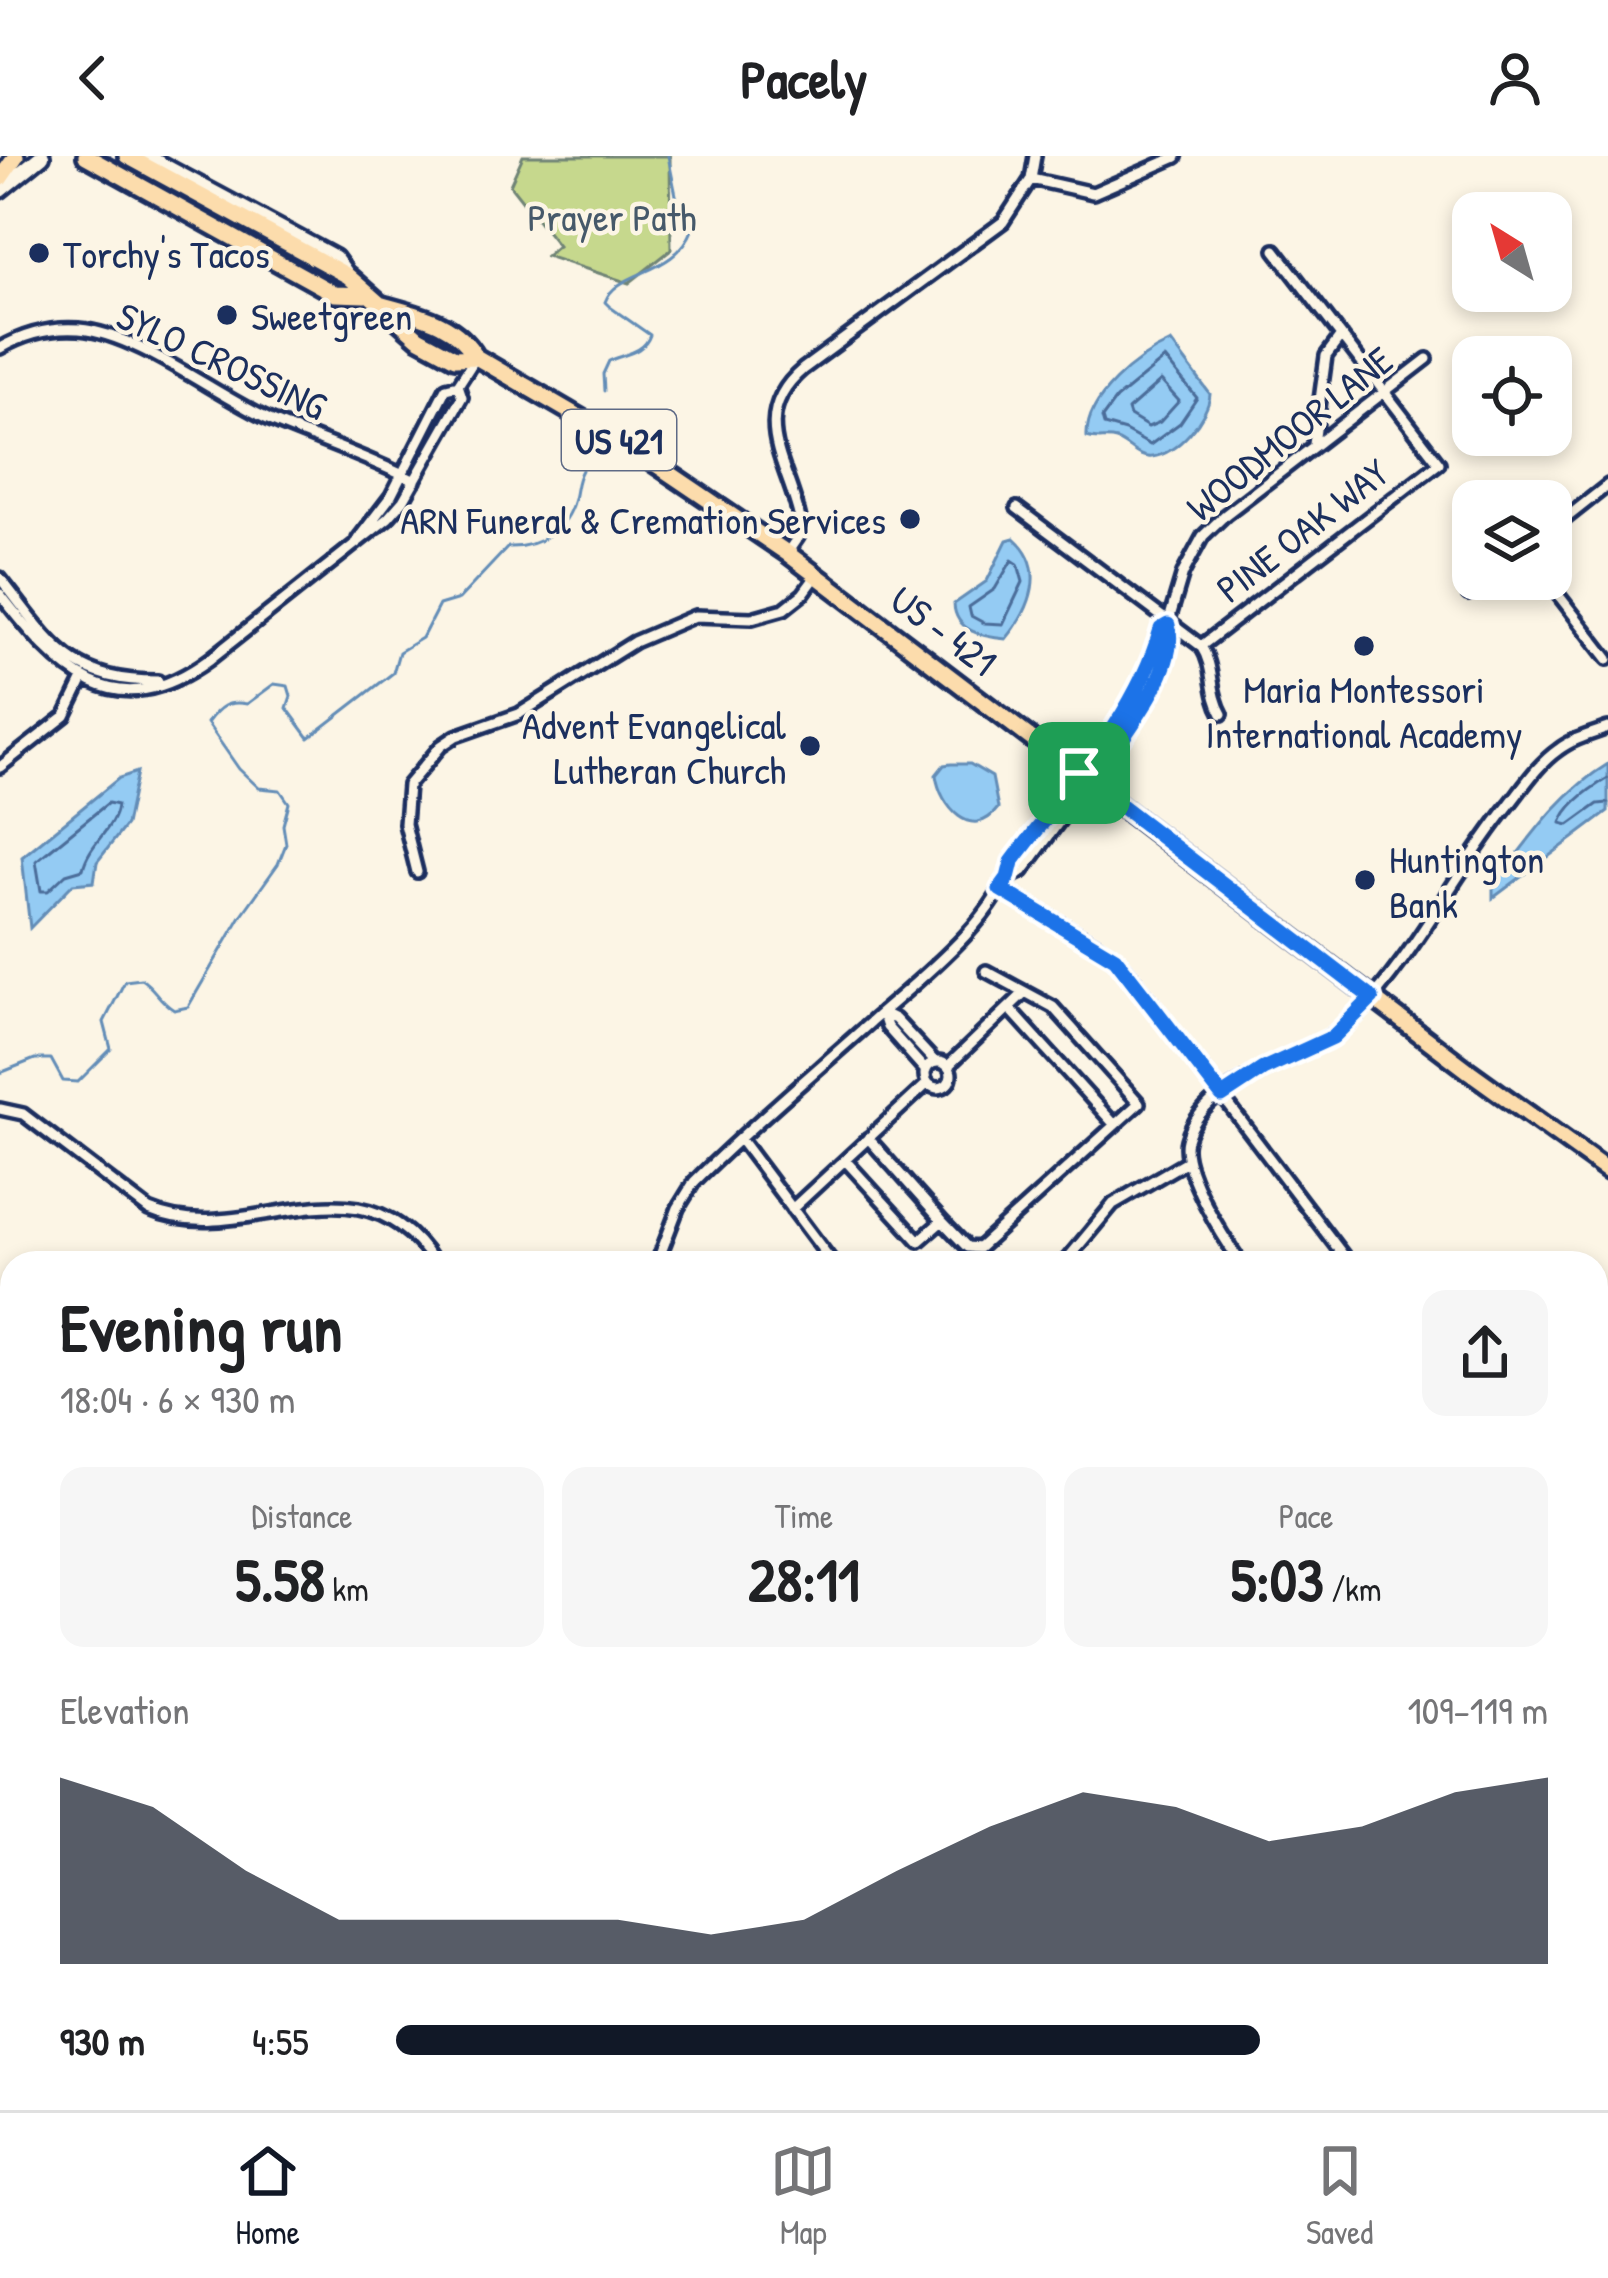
<!DOCTYPE html>
<html lang="en">
<head>
<meta charset="utf-8">
<style>
  :root { --surface:#fff; --page:#f6f6f6; --text:#202124; --muted:#757577; --line:#e0e0e0; --accent:#111827 }
  body { margin:0; font-family:"Patrick Hand",sans-serif; background:var(--page); color:var(--text); height:100vh; display:flex; flex-direction:column; font-size:45px; white-space:nowrap }
  * { box-sizing:border-box; margin:0 }
  p { font-size:39px; color:var(--muted) }
  .icon { flex:none; width:66px; height:66px; fill:none; stroke:currentColor; stroke-width:2; stroke-linecap:round; stroke-linejoin:round }
  .map { position:relative; flex:1; overflow:hidden }
  .drawer { position:absolute; left:0px; top:1095px; width:1608px; height:861px; display:flex; flex-direction:column; background:var(--surface); border-radius:36px 36px 0 0; box-shadow:0 6px 18px #0003 }
  .drawer>* { flex:none }
  .needle { width:78px; rotate:323deg }
  .controls { position:absolute; left:1452px; top:36px; display:grid; gap:24px }
  .controls a { display:grid; place-items:center; width:120px; height:120px; border-radius:24px; background:var(--surface); box-shadow:0 6px 18px #0003; font-size:60px }
  .pin { position:absolute; display:grid; place-items:center; width:102px; height:102px; color:#fff; margin:-51px; border-radius:24px; box-shadow:0 6px 18px #0006 }
  .round { display:grid; place-items:center; flex:none; width:126px; height:126px; border-radius:24px; background:var(--page) }
  .summary { display:flex; align-items:center; justify-content:space-between; height:204px; padding:0 60px }
  h1 { font-size:66px; font-weight:800; line-height:90px }
  .figures { display:grid; grid-template-columns:repeat(3,1fr); gap:18px; height:204px; padding:12px 60px }
  .figures div { display:grid; align-content:center; border-radius:24px; background:var(--page); text-align:center }
  .figures b { font-size:60px; font-weight:800 }
  .figures small { font-size:33px; font-weight:400 }
  .figures p { font-size:33px }
  .chart { height:336px; padding:24px 60px }
  .chart p { display:flex; justify-content:space-between }
  .chart svg { width:100%; height:216px; margin-top:12px; fill:var(--accent); opacity:.7 }
  ul { padding:0 60px; list-style:none; font-size:39px }
  li { display:grid; grid-template-columns:192px 144px 1fr; align-items:center; height:90px }
  li i { height:30px; border-radius:15px; background:var(--accent) }
  header { display:flex; justify-content:space-between; align-items:center; height:156px; padding:0 60px; background:var(--surface); font-size:54px; font-weight:800 }
  .tab-bar { display:flex; justify-content:space-around; align-items:center; height:168px; border-top:3px solid var(--line); background:var(--surface); font-size:33px; color:var(--muted) }
  .tab-bar a { display:grid; justify-items:center; gap:6px }
  .tab-bar .selected { color:var(--accent) }
  .map>svg:first-child { display:block }
</style>
</head>
<body>
<header><svg class="icon" aria-label="back" viewBox="0 0 24 24"><path d="M15 5l-7 7 7 7"/></svg>Pacely<svg class="icon" aria-label="person" viewBox="0 0 24 24"><circle cx="12" cy="8" r="4"/><path d="M4 21q1-7 8-7t8 7"/></svg></header>
<div class="map">
<svg width="1608" height="1954" viewBox="0 0 1608 1954">
  <rect width="100%" height="100%" fill="#fcf5e5"/>
  <filter id="ink" filterUnits="userSpaceOnUse"><feTurbulence type="fractalNoise" baseFrequency=".00833" numOctaves="2"/><feDisplacementMap in="SourceGraphic" scale="24" xChannelSelector="R" yChannelSelector="G"/><feConvolveMatrix kernelMatrix="1 2 1 2 8 2 1 2 1" color-interpolation-filters="sRGB"/></filter>
  <g filter="url(#ink)">
    <path fill="#c6d88d" stroke="#708476" stroke-width="3" d="M523,0H670L671,94L629,127L546,100L558,90L510,29Z
      M12,1715V1855H0V1725Z
      M12,1889V1944H201L220,1954H177L170,1946L157,1954H0V1891Z
      M298,1944H477L484,1954H285Z"/>
    <path fill="#94cbf3" stroke="#648db7" stroke-width="3" d="M1171,186L1210,238C1209,261 1177,298 1152,301C1138,303 1128,288 1116,284C1106,281 1097,285 1087,281C1085,242 1137,201 1171,186Z
      M1014,382C1048,412 1031,453 1006,483C983,481 955,475 954,448L987,425L1007,384Z
      M951,608H970L992,621L998,652C972,687 940,650 936,619L944,609Z
      M1608,608V656L1493,742V730C1528,685 1558,638 1608,608Z
      M137,616L126,669L97,706L94,726L73,728L30,772L22,701L119,622Z
      M1596,1557L1608,1574V1669L1596,1654Z"/>
    <g fill="none" stroke-linecap="round" stroke-linejoin="round">
      <path stroke="#4b6d9a" stroke-width="3" d="M1165,203L1197,242L1180,267L1150,289L1125,275L1104,269L1102,262L1116,243Z
        M1161,225L1179,245L1160,266L1148,271L1130,260L1128,254Z
        M1012,404L1018,408L1023,426L1003,468L984,467L971,460L969,451L995,433Z
        M1608,622C1591,632 1567,648 1561,667L1569,669L1598,648L1608,647
        M108,647L117,649C115,673 88,688 83,713L66,718L48,735H41L36,705Z"/>
      <path stroke="#648db7" stroke-width="3" d="M604,235L603,218L609,205C624,198 644,197 650,179L610,151L605,146C617,113 675,121 693,72L688,59L678,49L668,0
        M0,917L35,903H51L63,925L78,926L111,893L104,866L125,825L141,823C155,832 159,845 174,854L188,851L241,760L278,708L286,688L283,669L289,647L280,634L259,632L239,613L207,567C219,551 227,544 247,548L274,528L288,530L291,540L287,552L309,582L393,517L399,496L422,482L439,449L459,443L508,391C539,392 566,374 574,343C577,331 576,325 582,314
        M0,1205L4,1212L0,1221"/>
      <g stroke="#1b2f5e" stroke-width="18">
        <path id="street" d="M1031,23L1093,37L1176,1
          M0,192C24,178 51,171 79,173C139,178 214,239 270,264C319,285 368,301 415,325
          M1314,288L1326,200L1341,180
          M1017,352L1201,490C1215,511 1209,536 1222,558
          M1551,374L1608,329
          M358,383L391,340L446,232L458,229L476,201
          M787,397L798,381L801,368C791,311 745,262 803,213L1003,66L1031,23L1035,0
          M0,422C52,487 67,525 158,525
          M1546,423L1608,503
          M0,438C59,514 113,574 210,503L388,362L403,345L462,241L458,229
          M1468,438L1487,423
          M1201,490L1439,307L1275,94
          M0,611L65,560L83,523
          M417,716L405,668L408,629L441,590L456,580L519,558L634,486L695,460L752,462L784,453L803,438L817,419
          M1008,722L1023,715L1149,543L1171,479L1169,464L1183,417L1203,380L1225,359L1427,203
          M1000,733L1096,788L1125,812L1349,1107
          M1011,854L1115,969
          M882,856L887,871L926,915
          M883,857L895,863L935,906
          M925 919a13 13 0 1 1 26 0a13 13 0 1 1-26 0Z
          M948,910L1025,836
          M0,953L23,958L149,1054C246,1096 360,990 434,1107
          M740,983L833,1107
          M845,1004L919,1085L942,1065L868,982
          M792,1053L928,927
          M942,1065L967,1091L979,1092L1139,947L1053,851L986,815
          M657,1107L678,1052L694,1026C751,969 814,917 873,864C917,825 998,763 1012,705C1068,632 1135,564 1161,473L1169,469
          M1064,1107L1113,1048L1187,1005
          M1241,1107C1224,1083 1179,1011 1187,984C1205,918 1308,907 1353,863C1415,801 1454,717 1509,649C1524,630 1538,608 1558,594C1572,583 1591,578 1608,572
          M1596,1202L1608,1204
          M1596,1682L1608,1698
          M0,1870L12,1868
          M144,1944L152,1954
          M884,1944L892,1954"/>
      </g>
      <g stroke="#1b2f5e" stroke-width="22">
        <path id="secondary" d="M145,0L335,102L345,116
          M0,34L42,0
          M1596,1780L1608,1770
          M1397,1954L1408,1944"/>
      </g>
      <g stroke="#1b2f5e" stroke-width="24">
        <path id="primary" d="M86,0L335,138L365,139
          M127,0L348,120L418,182L455,202L476,201
          M0,23L16,0
          M379,148C417,159 455,165 476,201L632,292L787,397L1470,916L1608,1015"/>
      </g>
      <use href="#street" stroke="#fcf5e5" stroke-width="9"/>
      <use href="#secondary" stroke="#fcf5e5" stroke-width="14"/>
      <use href="#primary" stroke="#fcdcac" stroke-width="15"/>
    </g>
  </g>
  <g fill="none" stroke-linecap="round" stroke-linejoin="round" filter="url(#ink)">
    <g stroke="#fff" stroke-width="24">
      <path id="route" d="M1168,469C1181,514 1115,590 1091,627L1372,842L1333,881L1263,913L1222,940L1115,802L1000,733L1008,722L1012,706C1067,632 1135,564 1161,473Z"/>
    </g>
    <use href="#route" stroke="#1a73e8" stroke-width="15"/>
  </g>
  <g fill="#1b2f5e" stroke="#fcf5e5" stroke-width="4.5">
    <circle cx="39" cy="97" r="12"/>
    <circle cx="227" cy="159" r="12"/>
    <circle cx="910" cy="363" r="12"/>
    <circle cx="1364" cy="490" r="12"/>
    <circle cx="810" cy="590" r="12"/>
    <circle cx="1365" cy="724" r="12"/>
  </g>
  <g text-anchor="middle" dominant-baseline="central" stroke-width="9" stroke-linejoin="round" paint-order="stroke">
    <rect fill="#fcf5e5" stroke="#5e6a86" stroke-width="3" x="562" y="254" width="114" height="60" rx="9"/>
    <g font-size="36" font-weight="bold" fill="#1b2f5e">
      <text x="619" y="284">US 421</text>
    </g>
    <g font-size="39" fill="#46596a" stroke="#fcf5e5">
      <text x="612" y="60">Prayer Path</text>
    </g>
    <g font-size="39" fill="#1b2f5e" stroke="#fcf5e5" text-anchor="start">
      <text x="63" y="97">Torchy's Tacos</text>
      <text x="251" y="159">Sweetgreen</text>
      <text x="886" y="363" text-anchor="end">ARN Funeral &amp; Cremation Services</text>
      <text x="1364" y="532" text-anchor="middle">Maria Montessori<tspan x="1364" dy="45">International Academy</tspan></text>
      <text x="786" y="568" text-anchor="end">Advent Evangelical<tspan x="786" dy="45">Lutheran Church</tspan></text>
      <text x="1389" y="702">Huntington<tspan x="1389" dy="45">Bank</tspan></text>
    </g>
    <g font-size="39" fill="#1b2f5e" stroke="#fcf5e5">
      <text transform="translate(222 204) rotate(25)">SYLO CROSSING</text>
      <text transform="translate(1289 277) rotate(-39)">WOODMOOR LANE</text>
      <text transform="translate(1302 374) rotate(-38)">PINE OAK WAY</text>
      <text transform="translate(944 474) rotate(37)">US - 421</text>
    </g>
  </g>
</svg>
<div class="controls">
<a><svg class="needle" viewBox="-14 -14 28 28"><path d="M0-13l5 13h-10z" fill="#e53935"/><path d="M0 13l5-13h-10z" fill="#757577"/></svg></a>
<a><svg class="icon" aria-label="locate" viewBox="0 0 24 24"><circle cx="12" cy="12" r="6"/><path d="M12 2v4M12 18v4M2 12h4M18 12h4"/></svg></a>
<a><svg class="icon" aria-label="layers" viewBox="0 0 24 24"><path d="M12 4l9 5-9 5-9-5zM3 14l9 5 9-5"/></svg></a>
</div>
<div class="pin" style="left:1079px;top:617px;background:#1e9e55"><svg class="icon" aria-label="arrive" viewBox="0 0 24 24"><path d="M6 21V4h12l-3 4 3 4H6"/></svg></div>
<section class="drawer">
<div class="summary"><div><h1>Evening run</h1><p>18:04 · 6 × 930 m</p></div><a class="round"><svg class="icon" aria-label="share" viewBox="0 0 24 24"><path d="M12 15V3M7 8l5-5 5 5M5 13v7h14v-7"/></svg></a></div>
<div class="figures">
<div><p>Distance</p><b>5.58<small> km</small></b></div>
<div><p>Time</p><b>28:11</b></div>
<div><p>Pace</p><b>5:03<small> /km</small></b></div>
</div>
<div class="chart"><p><span>Elevation</span>109–119 m</p>
<svg viewBox="0 0 160 44" preserveAspectRatio="none"><path d="M0 44V6L10 12L20 25L30 35L40 35L50 35L60 35L70 38L80 35L90 25L100 16L110 9L120 12L130 19L140 16L150 9L160 6V44z"/></svg>
</div>
<ul>
<li><b>930 m</b>4:55<i style="width:75%"></i></li>
</ul>
</section>
</div>
<nav class="tab-bar">
<a class="selected"><svg class="icon" aria-label="home" viewBox="0 0 24 24"><path d="M3 11l9-7 9 7M6 9v11h12V9"/></svg>Home</a>
<a><svg class="icon" aria-label="map" viewBox="0 0 24 24"><path d="M3 6l6-2 6 2 6-2v14l-6 2-6-2-6 2zM9 4v14M15 6v14"/></svg>Map</a>
<a><svg class="icon" aria-label="saved" viewBox="0 0 24 24"><path d="M7 4h10v16l-5-4-5 4z"/></svg>Saved</a>
</nav>
</body>
</html>
